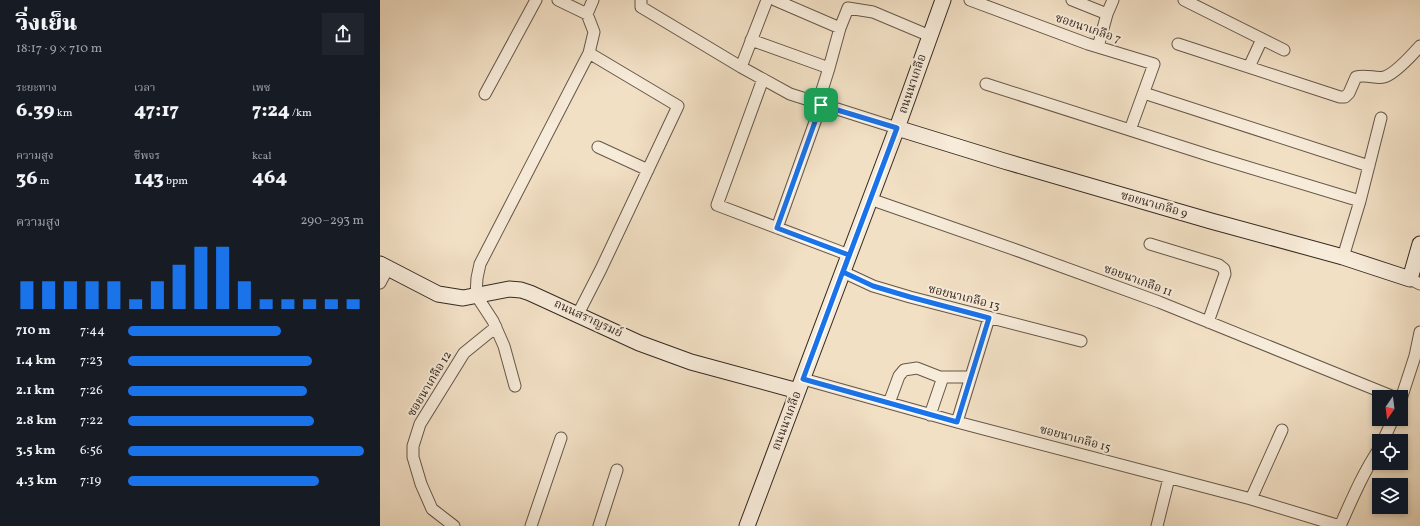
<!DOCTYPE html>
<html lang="th">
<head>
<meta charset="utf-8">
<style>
  :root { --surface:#171b24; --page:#20242c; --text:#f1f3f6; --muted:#9ea1a6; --accent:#1a73e8 }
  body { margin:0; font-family:Vollkorn,"Noto Serif Thai",serif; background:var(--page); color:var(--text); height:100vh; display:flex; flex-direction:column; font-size:15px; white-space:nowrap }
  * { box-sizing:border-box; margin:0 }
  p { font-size:13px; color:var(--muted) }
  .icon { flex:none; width:22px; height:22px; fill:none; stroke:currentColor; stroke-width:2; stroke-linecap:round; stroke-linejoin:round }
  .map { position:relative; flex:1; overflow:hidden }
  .sheet { display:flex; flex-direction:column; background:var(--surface); width:380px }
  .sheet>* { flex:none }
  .needle { width:26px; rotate:194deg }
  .tools { position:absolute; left:992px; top:390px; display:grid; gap:8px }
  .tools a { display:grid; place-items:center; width:36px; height:36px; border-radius:0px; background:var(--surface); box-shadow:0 2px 6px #0003; font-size:20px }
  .pin { position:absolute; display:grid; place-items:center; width:34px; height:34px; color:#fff; margin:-17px; border-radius:8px; box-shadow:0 2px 6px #0006 }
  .round { display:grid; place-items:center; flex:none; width:42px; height:42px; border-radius:0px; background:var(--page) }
  .summary { display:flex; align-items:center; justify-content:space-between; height:68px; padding:0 16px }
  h1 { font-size:22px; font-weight:800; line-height:30px }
  .metrics { display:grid; grid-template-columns:repeat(3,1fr); gap:6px; height:68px; padding:4px 16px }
  .metrics div { display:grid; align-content:center }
  .metrics b { font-size:20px; font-weight:800 }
  .metrics small { font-size:11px; font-weight:400 }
  .metrics p { font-size:11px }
  .chart { height:112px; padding:8px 16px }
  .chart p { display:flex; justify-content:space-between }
  .chart svg { width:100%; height:72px; margin-top:4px; stroke:var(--accent); stroke-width:6 }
  ul { padding:0 16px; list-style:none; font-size:13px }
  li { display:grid; grid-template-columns:64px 48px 1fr; align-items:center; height:30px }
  li i { height:10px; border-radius:5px; background:var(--accent) }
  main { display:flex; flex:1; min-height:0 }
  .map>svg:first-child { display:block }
</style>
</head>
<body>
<main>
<section class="sheet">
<div class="summary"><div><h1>วิ่งเย็น</h1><p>18:17 · 9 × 710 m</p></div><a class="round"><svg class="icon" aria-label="share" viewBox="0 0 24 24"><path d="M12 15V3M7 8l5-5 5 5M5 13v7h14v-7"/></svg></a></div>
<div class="metrics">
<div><p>ระยะทาง</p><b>6.39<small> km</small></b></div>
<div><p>เวลา</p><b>47:17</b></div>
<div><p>เพซ</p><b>7:24<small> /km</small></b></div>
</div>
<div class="metrics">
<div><p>ความสูง</p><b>36<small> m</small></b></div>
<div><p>ชีพจร</p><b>143<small> bpm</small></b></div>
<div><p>kcal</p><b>464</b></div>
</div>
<div class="chart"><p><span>ความสูง</span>290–293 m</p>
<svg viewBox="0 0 160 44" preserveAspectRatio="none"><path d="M5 44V27M15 44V27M25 44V27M35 44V27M45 44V27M55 44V38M65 44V27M75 44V17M85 44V6M95 44V6M105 44V27M115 44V38M125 44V38M135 44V38M145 44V38M155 44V38"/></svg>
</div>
<ul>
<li><b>710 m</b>7:44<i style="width:65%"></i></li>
<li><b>1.4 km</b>7:23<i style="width:78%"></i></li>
<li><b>2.1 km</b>7:26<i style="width:76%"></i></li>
<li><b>2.8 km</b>7:22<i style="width:79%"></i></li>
<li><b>3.5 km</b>6:56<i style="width:100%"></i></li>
<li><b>4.3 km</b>7:19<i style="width:81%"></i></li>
</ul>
</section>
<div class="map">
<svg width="1040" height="526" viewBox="0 0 1040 526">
  <rect width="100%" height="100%" fill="#f2e0c5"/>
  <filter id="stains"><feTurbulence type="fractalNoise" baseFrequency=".005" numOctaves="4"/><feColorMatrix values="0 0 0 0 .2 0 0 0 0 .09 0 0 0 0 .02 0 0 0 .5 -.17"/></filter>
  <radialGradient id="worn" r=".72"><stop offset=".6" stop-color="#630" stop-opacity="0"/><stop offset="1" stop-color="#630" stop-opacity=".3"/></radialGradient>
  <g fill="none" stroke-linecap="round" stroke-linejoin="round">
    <g stroke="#655749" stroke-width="13">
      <path id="street" d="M261,0V7L361,67L410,94L517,128
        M395,0L460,28
        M590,0L708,44L774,64L750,130
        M692,0L727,14
        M804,0L904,50
        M207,14L213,0
        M371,40L449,68
        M798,44L960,97H965L969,93L976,77C986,74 996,79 1004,77C1015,74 1032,55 1040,46
        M718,47L727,14L733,0
        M361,67L387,0
        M869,67L882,39
        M383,79L337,205L469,255
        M606,84L831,156L980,201
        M105,94L156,0
        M770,95L989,166
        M438,103L449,68L460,28L468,8L493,12L550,36
        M218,147L268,170
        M490,199L636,250L779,302L1014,397
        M397,228L441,105
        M770,244L839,265L844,269L845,274L828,322
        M963,257L980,201L1001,118
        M463,272L493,286L530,297L701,341
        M1030,279L1040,284
        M0,283L8,268
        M198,314L221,269L298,106L209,53
        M423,379L577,422L871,499L960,526
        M135,386L124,346L113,321L96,295L97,278L100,264L209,53L214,32L207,14L178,0
        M1021,399L1035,356L1040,332
        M509,403L519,376L524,370L537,368L560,377H590
        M550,415L563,377
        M577,422L609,318
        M1003,441L1013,419
        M871,499L902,430
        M74,526L52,509L41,484L33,457V446L40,424L84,353L116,327
        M151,526L181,438
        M219,526L237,470
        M777,526L789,478
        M960,526C972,499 983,473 999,449"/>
    </g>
    <g stroke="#362920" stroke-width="17">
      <path id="secondary" d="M517,128L624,161L831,221L963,257L1030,279L1040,244
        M0,264L58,294L83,298L129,289L141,290L150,293L259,343L311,362L418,391
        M367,526L517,128L563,0"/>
    </g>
    <use href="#street" stroke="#f7ebd9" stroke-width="11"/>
    <use href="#secondary" stroke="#f7ebd9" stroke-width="15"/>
  </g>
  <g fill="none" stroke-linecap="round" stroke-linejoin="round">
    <g stroke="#fff" stroke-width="8">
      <path id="route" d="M441,105L397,228L469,255L423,379L577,422L609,318L530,297L493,286L463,272L517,128L441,105"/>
    </g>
    <use href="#route" stroke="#1a73e8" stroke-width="5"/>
  </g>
  <g text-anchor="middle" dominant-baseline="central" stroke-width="4" stroke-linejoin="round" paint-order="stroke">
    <g font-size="12" fill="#362920" stroke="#f7ebd9">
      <text transform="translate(708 29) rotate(19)">ซอยนาเกลือ 7</text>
      <text transform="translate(533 84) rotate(-71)">ถนนนาเกลือ</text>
      <text transform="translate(774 205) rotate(16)">ซอยนาเกลือ 9</text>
      <text transform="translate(758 281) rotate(20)">ซอยนาเกลือ 11</text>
      <text transform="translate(584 298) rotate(14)">ซอยนาเกลือ 13</text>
      <text transform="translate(208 319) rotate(25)">ถนนสราญรมย์</text>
      <text transform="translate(50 384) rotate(-59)">ซอยนาเกลือ 12</text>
      <text transform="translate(407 421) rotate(-69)">ถนนนาเกลือ</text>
      <text transform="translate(695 439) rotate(15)">ซอยนาเกลือ 15</text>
    </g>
  </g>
  <rect width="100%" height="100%" filter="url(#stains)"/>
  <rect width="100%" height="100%" fill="url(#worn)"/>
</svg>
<div class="tools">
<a><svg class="needle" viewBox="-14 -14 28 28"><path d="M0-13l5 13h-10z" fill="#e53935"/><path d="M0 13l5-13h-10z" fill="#9ea1a6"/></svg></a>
<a><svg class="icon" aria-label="locate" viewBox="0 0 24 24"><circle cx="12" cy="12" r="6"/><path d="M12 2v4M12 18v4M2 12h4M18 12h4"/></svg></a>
<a><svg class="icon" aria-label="layers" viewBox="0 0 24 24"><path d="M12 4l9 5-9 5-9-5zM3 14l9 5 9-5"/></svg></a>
</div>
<div class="pin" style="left:441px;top:105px;background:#1e9e55"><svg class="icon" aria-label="arrive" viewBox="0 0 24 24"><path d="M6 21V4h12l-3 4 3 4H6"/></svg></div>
</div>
</main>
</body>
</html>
